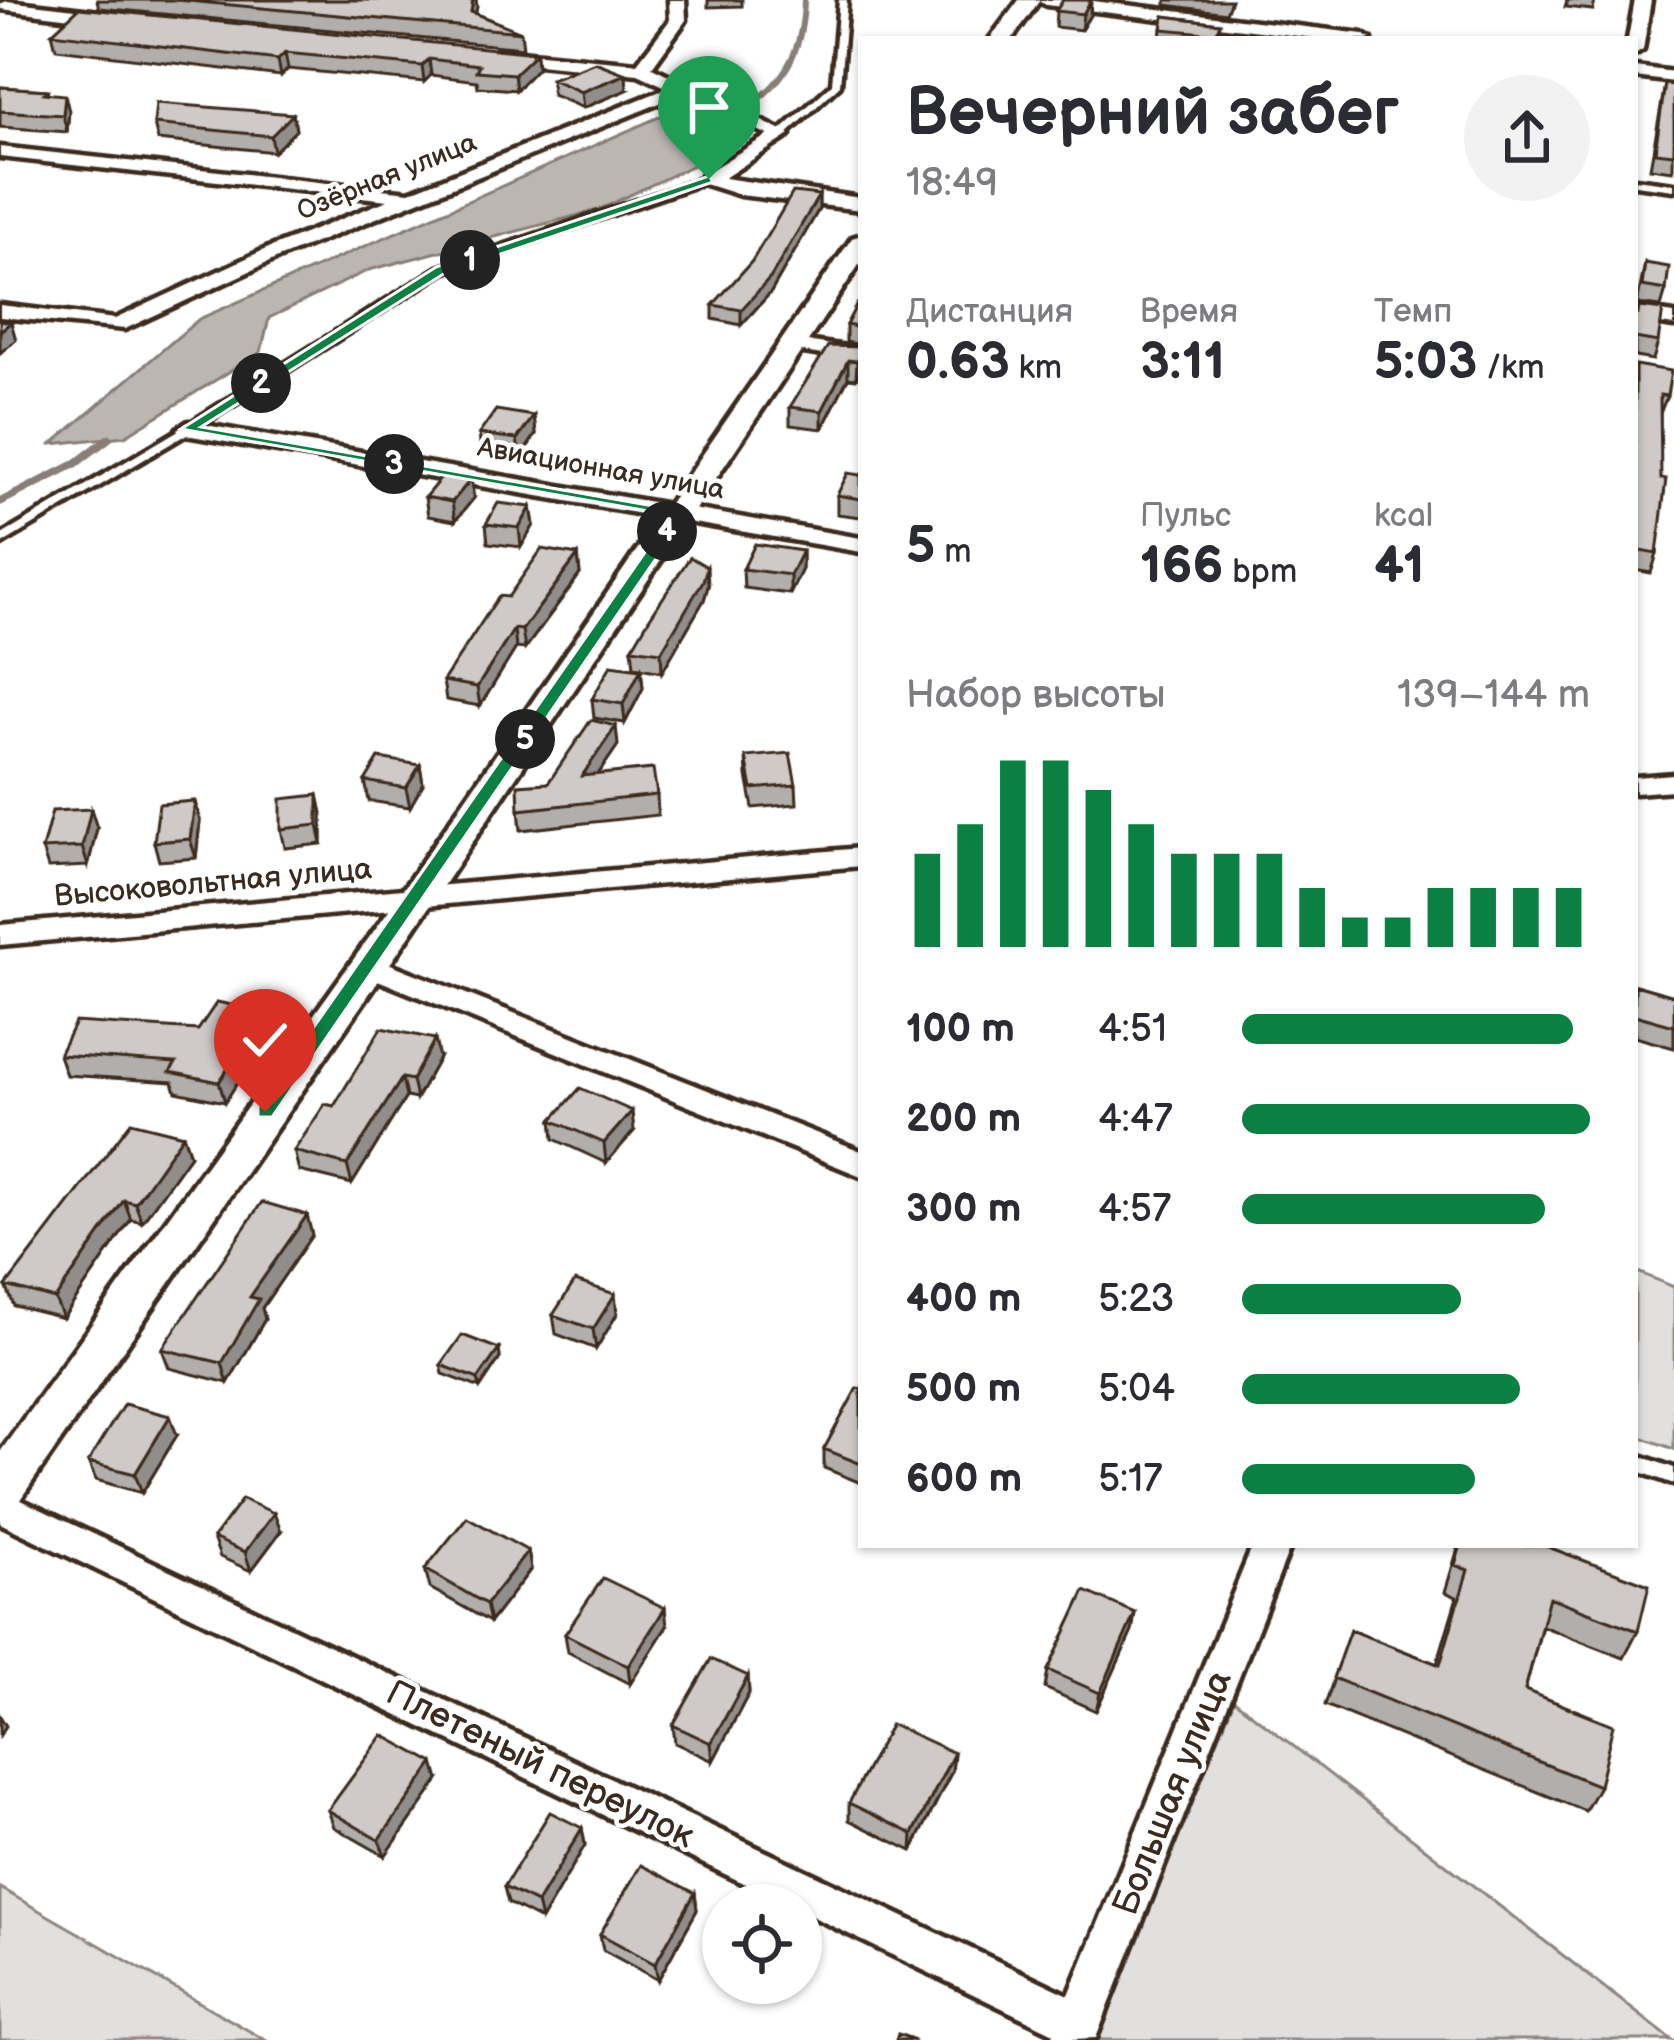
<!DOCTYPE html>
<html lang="ru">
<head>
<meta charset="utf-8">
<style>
  :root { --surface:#fff; --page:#f2f2f3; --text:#2b2b33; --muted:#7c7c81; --accent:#0b8043 }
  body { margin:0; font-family:"Balsamiq Sans",sans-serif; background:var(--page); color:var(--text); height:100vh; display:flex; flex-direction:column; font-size:45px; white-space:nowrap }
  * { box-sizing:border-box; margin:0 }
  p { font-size:39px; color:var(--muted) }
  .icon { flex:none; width:66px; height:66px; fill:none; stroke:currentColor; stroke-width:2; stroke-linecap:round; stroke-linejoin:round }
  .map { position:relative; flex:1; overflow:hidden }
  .side { position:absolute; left:858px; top:36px; width:780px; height:1512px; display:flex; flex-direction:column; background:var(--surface); border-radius:0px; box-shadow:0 3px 9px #0004 }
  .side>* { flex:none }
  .fabs { position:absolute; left:702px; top:1884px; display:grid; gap:24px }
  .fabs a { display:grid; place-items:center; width:120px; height:120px; border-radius:50%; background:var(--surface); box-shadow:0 3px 9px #0004; font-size:60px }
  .pin { position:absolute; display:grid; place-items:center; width:102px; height:102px; color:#fff; margin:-123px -51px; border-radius:50% 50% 50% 0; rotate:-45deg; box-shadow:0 0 12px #0007 }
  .pin .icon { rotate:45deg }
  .km { position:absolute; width:60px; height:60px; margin:-30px; border-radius:50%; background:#222; color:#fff; font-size:33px; line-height:60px; text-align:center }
  .round { display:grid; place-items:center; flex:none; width:126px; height:126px; border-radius:63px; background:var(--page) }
  .headline { display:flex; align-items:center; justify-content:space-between; height:204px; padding:0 48px }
  h1 { font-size:66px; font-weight:700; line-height:90px }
  .stats { display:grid; grid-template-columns:repeat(3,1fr); gap:18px; height:204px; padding:12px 48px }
  .stats div { display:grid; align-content:center }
  .stats b { font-size:51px; font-weight:700 }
  .stats small { font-size:33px; font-weight:400 }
  .stats p { font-size:33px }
  .chart { height:336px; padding:24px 48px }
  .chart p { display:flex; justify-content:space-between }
  .chart svg { width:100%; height:216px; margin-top:12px; stroke:var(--accent); stroke-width:6 }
  ul { padding:0 48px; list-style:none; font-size:39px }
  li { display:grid; grid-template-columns:192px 144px 1fr; align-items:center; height:90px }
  li i { height:30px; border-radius:15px; background:var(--accent) }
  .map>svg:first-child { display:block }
</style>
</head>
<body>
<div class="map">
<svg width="1674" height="2040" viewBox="0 0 1674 2040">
  <rect width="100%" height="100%" fill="#fff"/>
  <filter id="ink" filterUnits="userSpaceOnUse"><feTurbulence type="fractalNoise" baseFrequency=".00833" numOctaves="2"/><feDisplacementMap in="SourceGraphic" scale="24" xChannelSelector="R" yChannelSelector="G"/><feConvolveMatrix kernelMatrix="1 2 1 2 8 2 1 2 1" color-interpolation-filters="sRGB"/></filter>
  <g filter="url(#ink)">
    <path fill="#e2e0de" stroke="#8e857e" stroke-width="3" d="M1635,1271L1674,1287V1449L1635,1435Z
      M1234,1700L1672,2040H1095Z
      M0,1888L265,2040H0Z"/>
    <path fill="#bcb6b3" stroke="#887e77" stroke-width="3" d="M682,107L744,141L598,210L369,270L269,318L261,352L125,436L52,444L199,319Z"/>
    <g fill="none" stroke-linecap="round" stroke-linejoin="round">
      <path stroke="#887e77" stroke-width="6" d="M751,104C789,79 803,44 804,0"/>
      <path stroke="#887e77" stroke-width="8" d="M0,502L75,464L109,438"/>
      <g stroke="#3b2a1e" stroke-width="9">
        <path id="service" d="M839,0H847L840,85L784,137H778V133L832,84Z
          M706,177L714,179L444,272L192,431L0,545V536L184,427L438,268Z
          M1635,179L1674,184V190L1635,185Z
          M1635,1454L1674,1468V1484L1635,1470Z"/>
      </g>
      <g stroke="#3b2a1e" stroke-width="9">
        <path id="minor" d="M669,0H685L686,20L652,67L790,135L724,178L861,198V210L740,195L702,183V175L768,135L682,94L278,258L125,329L0,317V305L115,319L264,250L388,200L0,157V147L409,192L668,88L638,74L498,60L490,55L498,50L637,63L670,20Z
          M1038,0H1085L1363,34L1371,39H1323L1046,5Z
          M1635,0H1651L1643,50L1635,55V39H1628Z
          M7,1L109,13L117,18L109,23L1,9L0,4Z
          M1635,67L1674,72V82L1635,77Z
          M1635,308L1674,314V326L1635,320Z
          M791,339L861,349V361L784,349L781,345Z
          M188,422L861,538V552L180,434L177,429Z
          M1674,774V790L1635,793V777Z
          M861,848V866L0,945V925Z
          M368,955L861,1151V1176L358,972L353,965L358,958Z
          M0,1490L1069,1995L1253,1545H1291L1096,2038L1051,2040L1054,2033L801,1911V1905H789L0,1523Z"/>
      </g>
      <g stroke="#3b2a1e" stroke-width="9">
        <path id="tertiary" d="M1019,0H1040L1012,39H990Z
          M861,235V262L412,932L17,1504L0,1510V1452L386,914L852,238Z"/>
      </g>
      <use href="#service" fill="#fff" fill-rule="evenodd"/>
      <use href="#minor" fill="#fff" fill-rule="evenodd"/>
      <use href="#tertiary" fill="#fff" fill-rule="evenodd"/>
    </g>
    <path fill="#b2aeab" stroke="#3b2a1e" stroke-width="3" d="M97,0H476V14L521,32L523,48L99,8Z
      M708,0H742V6L708,7Z
      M1091,0L1090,15L1081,30L1055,27L1056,11Z
      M1166,0H1231L1226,13L1166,5Z
      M1567,0H1595L1593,10L1565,7Z
      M79,8L537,68L516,90L478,87L477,81L431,75L424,82L288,69L281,76L56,49L52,33Z
      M1164,16L1220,23L1219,31L1216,39L1161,36Z
      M551,79L627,90L583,108L552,95Z
      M1665,84L1674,85L1673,171L1650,168Z
      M0,87L47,90L48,93L69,111L67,132L0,127Z
      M293,114L296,130L274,152L158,140L154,124Z
      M819,195V209L771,292L741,325L713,319V305Z
      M1645,263L1666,290L1661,307L1637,304Z
      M861,305V345L846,342V325Z
      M1635,313L1658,342L1653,360L1635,357Z
      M861,347V370L856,379L848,378L822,429L790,425V407Z
      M1635,365L1667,396L1660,413L1657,554L1651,573L1635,570Z
      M534,416L536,434L520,458L481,452L479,434Z
      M861,475V517L837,514V495Z
      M425,497L474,498L455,521L428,516Z
      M531,507L534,525L521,547L488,543L486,524Z
      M802,551V569L790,594L744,588L743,569Z
      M578,555L580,574L525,649L516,648L480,706L446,700L443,681L508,597Z
      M708,586L704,600L662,672L634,667L632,648Z
      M641,669L643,688L625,723L594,718L592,699Z
      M618,745L598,774L657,795L658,815L521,830L519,810L548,783Z
      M746,757L796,785L797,804L753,808L747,776Z
      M420,765L423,784L410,807L369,801L365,781Z
      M318,795L322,814V844L285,848L281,829Z
      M200,821L196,858L159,861L154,842Z
      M97,828L88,866L48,868L42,849Z
      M1635,985L1674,996V1048L1635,1037Z
      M265,1012L270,1031L225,1102L176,1092L173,1082L66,1075L59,1055L198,1030Z
      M439,1058L416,1099L406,1097L352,1184L299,1171L294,1151L334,1106Z
      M552,1120L634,1131L606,1163L554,1139Z
      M183,1135L190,1155L142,1222L131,1219L63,1318L14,1306L6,1286Z
      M312,1235L262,1308L265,1319L228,1383L169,1368L162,1349Z
      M617,1314L596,1349L556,1334L553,1315Z
      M499,1349L500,1358L480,1388L443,1374L441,1365Z
      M861,1389V1483L824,1468V1449Z
      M177,1435L142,1493L96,1480L88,1462Z
      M281,1531L251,1571L220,1557L213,1538Z
      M1459,1545H1543L1638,1631L1624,1658L1542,1626L1525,1690L1599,1786L1585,1811L1325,1705L1350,1630L1437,1664L1457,1597L1445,1592Z
      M528,1551L531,1569L490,1622L430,1588L425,1569Z
      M1135,1613L1132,1631L1096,1711L1045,1688L1048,1670Z
      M667,1626L630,1684L568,1652L565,1634Z
      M748,1676L749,1693L713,1761L675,1743L673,1725Z
      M954,1753L952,1771L912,1851L849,1820V1803Z
      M439,1780L385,1856L334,1827L328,1810Z
      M582,1828L585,1845L541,1920L508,1903L504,1887Z
      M695,1893L697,1910L658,1980L603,1950L600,1934Z"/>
    <path fill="#918d8b" stroke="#3b2a1e" stroke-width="3" d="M473,0H476L477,7L472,27L471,12Z
      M1091,0L1090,15L1081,30L1083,14Z
      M285,53L288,69L281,76L278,60Z
      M536,53L537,68L516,90L514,74Z
      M429,59L431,75L424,82L422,66Z
      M626,74L627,90L583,108L581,92Z
      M65,95L69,111L67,132L63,115Z
      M293,114L296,130L274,152L271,136Z
      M819,195V209L771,292L741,325V310Z
      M11,322L16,340L0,353V331Z
      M861,353V370L856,379L857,361Z
      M848,360V378L822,429V411Z
      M534,416L536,434L520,458L517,439Z
      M471,479L474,498L455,521L452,502Z
      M531,507L534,525L521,547L519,528Z
      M802,551V569L790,594V575Z
      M578,555L580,574L525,649L522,630Z
      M707,567L708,586L704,600L662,672L661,652Z
      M514,629L516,648L480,706L477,687Z
      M641,669L643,688L625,723L623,704Z
      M616,726L618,745L584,795L582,776Z
      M420,765L423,784L410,807L406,788Z
      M318,795L322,814V844L318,825Z
      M195,801L200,821L196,858L190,839Z
      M91,809L97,828L88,866L82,847Z
      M265,1012L270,1031L225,1102L219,1082Z
      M435,1039L439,1058L416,1099L412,1080Z
      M402,1078L406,1097L352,1184L347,1165Z
      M632,1111L634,1131L606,1163L604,1143Z
      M183,1135L190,1155L142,1222L135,1203Z
      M124,1200L131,1219L63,1318L55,1299Z
      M307,1215L312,1235L262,1308L265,1319L228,1383L222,1363L250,1297Z
      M615,1294L617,1314L596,1349L593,1329Z
      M499,1349L500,1358L480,1388L478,1379Z
      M170,1416L177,1435L142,1493L135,1474Z
      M274,1513L281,1531L251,1571L245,1552Z
      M528,1551L531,1569L490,1622L486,1604Z
      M665,1608L667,1626L630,1684L628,1666Z
      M1135,1613L1132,1631L1096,1711L1100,1693Z
      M748,1676L749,1693L713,1761L711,1743Z
      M0,1716L6,1726L0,1735Z
      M954,1753L952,1771L912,1851L913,1834Z
      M434,1763L439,1780L385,1856L379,1840Z
      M582,1828L585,1845L541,1920L537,1903Z
      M695,1893L697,1910L658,1980L655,1964Z"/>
    <path fill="#cfcac7" stroke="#3b2a1e" stroke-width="3" d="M177,0H473L471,12L521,32Z
      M1063,0H1091L1083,14L1056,11Z
      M79,8L536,53L514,74L476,71L479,65L429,59L422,66L285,53L278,60L52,33Z
      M1164,16L1220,23L1216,34L1162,29Z
      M595,62L626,74L581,92L551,79Z
      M1665,84L1674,85V154L1655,152Z
      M0,87L47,90L44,93L65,95L63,115L0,111Z
      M156,103L293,114L271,136L154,124Z
      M793,192L819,195L771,277L741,310L713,305L752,261Z
      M1645,263L1669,267L1666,290L1642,286Z
      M857,304L861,305V328L846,325Z
      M1639,307L1663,310L1658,342L1635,338V313L1638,314Z
      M0,321L11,322L0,331Z
      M828,346L861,347V353L857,361L848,360L822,411L790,407Z
      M1635,365L1671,371L1667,396L1660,395L1661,479H1666L1657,554L1635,550Z
      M496,410L534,416L517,439L479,434Z
      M848,473L861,475V499L837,495Z
      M444,474L471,479L452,502L425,497Z
      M498,503L531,507L519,528L486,524Z
      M755,544L802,551L790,575L743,569Z
      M542,549L578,555L522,630L514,629L477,687L443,681L499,596L508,597Z
      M690,557L707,567L703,581L661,652L632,648L649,619Z
      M611,665L641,669L623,704L592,699Z
      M591,720L616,726L582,776L653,769L657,795L519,810L518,785L548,783Z
      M790,753L796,785L752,789L746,757Z
      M379,758L420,765L406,788L365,781Z
      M318,795V825L281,829V799Z
      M195,801L190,839L154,842L159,804Z
      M91,809L82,847L42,849L52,811Z
      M1635,985L1674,996V1026L1635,1015Z
      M217,1002L265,1012L219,1082L170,1072L176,1063L59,1055L75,1022L198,1030Z
      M381,1028L435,1039L412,1080L402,1078L347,1165L294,1151L325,1104L334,1106Z
      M580,1088L632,1111L604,1143L552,1120Z
      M131,1122L183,1135L135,1203L124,1200L55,1299L6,1286Z
      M262,1202L307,1215L250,1297L259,1299L222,1363L162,1349Z
      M575,1281L615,1294L593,1329L553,1315Z
      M462,1335L499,1349L478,1379L441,1365Z
      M857,1388L861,1389V1464L824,1449Z
      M124,1404L170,1416L135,1474L88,1462Z
      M242,1499L274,1513L245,1552L213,1538Z
      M467,1517L528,1551L486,1604L425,1569Z
      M1461,1545H1543L1649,1585L1638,1631L1549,1597L1525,1690L1613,1725L1599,1786L1333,1678L1350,1630L1440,1665L1468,1570L1455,1565Z
      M603,1578L665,1608L628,1666L565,1634Z
      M1085,1591L1135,1613L1100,1693L1048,1670Z
      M711,1659L748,1676L711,1743L673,1725Z
      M891,1724L954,1753L913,1834L849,1803Z
      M383,1735L434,1763L379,1840L328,1810Z
      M550,1812L582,1828L537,1903L504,1887Z
      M641,1865L695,1893L655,1964L600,1934Z
      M898,2034L915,2040H896Z"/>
  </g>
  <path fill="#0b8043" stroke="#fff" stroke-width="3" d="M709,176L713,182L445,273L201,427L688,512L272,1117H258V1107L671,515L181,429L436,267Z"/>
  <g text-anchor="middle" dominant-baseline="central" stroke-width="9" stroke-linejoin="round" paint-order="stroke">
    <g font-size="27" fill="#3b2a1e" stroke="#fff">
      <text transform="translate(387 177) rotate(-22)">Озёрная улица</text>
      <text transform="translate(601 469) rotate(10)">Авиационная улица</text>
    </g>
    <g font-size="30" fill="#3b2a1e" stroke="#fff">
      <text transform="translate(213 883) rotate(-5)">Высоковольтная улица</text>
    </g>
    <g font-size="36" fill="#3b2a1e" stroke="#fff">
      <text transform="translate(540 1765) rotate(26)">Плетеный переулок</text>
      <text transform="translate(1173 1793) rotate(-68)">Большая улица</text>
    </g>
  </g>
</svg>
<div class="fabs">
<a><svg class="icon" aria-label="locate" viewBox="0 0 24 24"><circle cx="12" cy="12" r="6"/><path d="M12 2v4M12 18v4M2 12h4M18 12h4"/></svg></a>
</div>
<div class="pin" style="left:709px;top:179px;background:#1e9e55"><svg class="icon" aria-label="arrive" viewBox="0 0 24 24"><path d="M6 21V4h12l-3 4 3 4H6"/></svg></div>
<div class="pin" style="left:265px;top:1112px;background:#d93025"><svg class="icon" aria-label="check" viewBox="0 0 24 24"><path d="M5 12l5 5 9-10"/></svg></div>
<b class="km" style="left:470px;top:260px">1</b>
<b class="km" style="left:261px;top:383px">2</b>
<b class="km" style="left:394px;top:464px">3</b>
<b class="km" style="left:667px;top:531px">4</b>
<b class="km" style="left:525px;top:739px">5</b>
<section class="side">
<div class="headline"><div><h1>Вечерний забег</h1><p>18:49</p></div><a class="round"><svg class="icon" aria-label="share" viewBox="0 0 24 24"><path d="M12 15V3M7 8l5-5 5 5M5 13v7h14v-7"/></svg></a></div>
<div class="stats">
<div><p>Дистанция</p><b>0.63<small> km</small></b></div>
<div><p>Время</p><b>3:11</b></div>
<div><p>Темп</p><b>5:03<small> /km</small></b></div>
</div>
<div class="stats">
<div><b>5<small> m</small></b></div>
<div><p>Пульс</p><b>166<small> bpm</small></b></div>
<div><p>kcal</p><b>41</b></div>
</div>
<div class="chart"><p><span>Набор высоты</span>139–144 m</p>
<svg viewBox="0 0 160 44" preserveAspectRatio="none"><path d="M5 44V25M15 44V19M25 44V6M35 44V6M45 44V12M55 44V19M65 44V25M75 44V25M85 44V25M95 44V32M105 44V38M115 44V38M125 44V32M135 44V32M145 44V32M155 44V32"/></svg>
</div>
<ul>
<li><b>100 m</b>4:51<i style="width:95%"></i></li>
<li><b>200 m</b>4:47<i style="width:100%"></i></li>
<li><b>300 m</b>4:57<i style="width:87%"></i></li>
<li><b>400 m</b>5:23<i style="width:63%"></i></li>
<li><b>500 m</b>5:04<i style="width:80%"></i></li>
<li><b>600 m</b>5:17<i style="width:67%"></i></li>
</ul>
</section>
</div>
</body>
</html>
